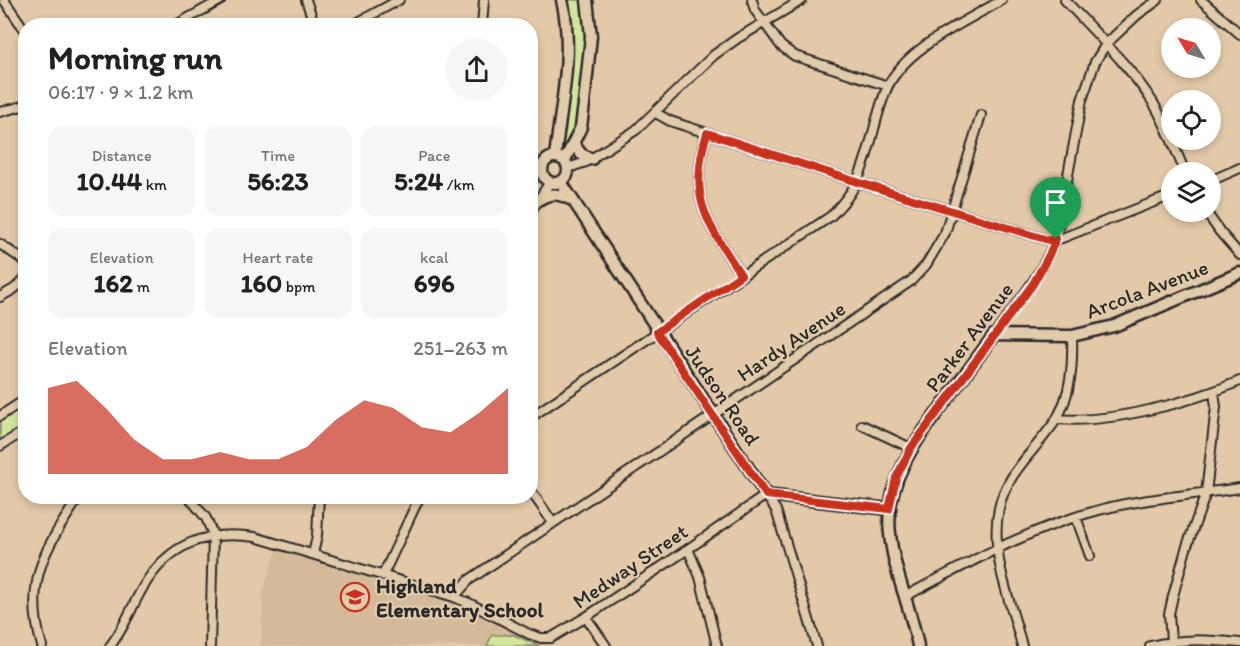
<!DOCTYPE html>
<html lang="en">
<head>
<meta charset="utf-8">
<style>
  :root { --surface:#fff; --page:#f6f6f6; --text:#222; --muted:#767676; --accent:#c8321e }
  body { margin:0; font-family:Itim,sans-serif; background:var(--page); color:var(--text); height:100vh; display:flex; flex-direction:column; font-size:22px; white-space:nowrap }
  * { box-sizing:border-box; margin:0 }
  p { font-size:20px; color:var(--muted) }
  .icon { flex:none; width:33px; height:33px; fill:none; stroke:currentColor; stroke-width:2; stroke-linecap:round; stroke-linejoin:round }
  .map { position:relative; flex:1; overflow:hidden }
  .details { position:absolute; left:18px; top:18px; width:520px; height:486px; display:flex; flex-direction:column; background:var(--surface); border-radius:24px; box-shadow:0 3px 9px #0003 }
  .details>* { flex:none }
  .needle { width:39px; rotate:308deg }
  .tools { position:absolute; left:1161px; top:18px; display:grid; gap:12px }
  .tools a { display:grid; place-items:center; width:60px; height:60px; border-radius:50%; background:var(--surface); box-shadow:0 3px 9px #0003; font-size:30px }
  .pin { position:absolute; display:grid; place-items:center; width:51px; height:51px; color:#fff; margin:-62px -26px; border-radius:50% 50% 50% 0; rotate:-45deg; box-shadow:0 0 6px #0007 }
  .pin .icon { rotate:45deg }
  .round { display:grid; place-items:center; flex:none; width:63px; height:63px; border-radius:32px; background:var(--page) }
  .summary { display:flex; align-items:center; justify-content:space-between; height:102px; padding:0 30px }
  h1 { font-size:33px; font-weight:700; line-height:45px }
  .stats { display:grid; grid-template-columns:repeat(3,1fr); gap:9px; height:102px; padding:6px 30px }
  .stats div { display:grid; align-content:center; border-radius:15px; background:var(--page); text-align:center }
  .stats b { font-size:26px; font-weight:700 }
  .stats small { font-size:16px; font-weight:400 }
  .stats p { font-size:16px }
  .chart { height:168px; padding:12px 30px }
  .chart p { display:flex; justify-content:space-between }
  .chart svg { width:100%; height:108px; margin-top:6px; fill:var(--accent); opacity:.7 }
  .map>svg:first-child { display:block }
</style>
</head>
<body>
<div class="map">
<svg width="1240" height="646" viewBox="0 0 1240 646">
  <rect width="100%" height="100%" fill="#e3c9a7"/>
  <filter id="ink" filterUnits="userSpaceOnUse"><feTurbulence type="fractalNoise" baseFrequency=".0167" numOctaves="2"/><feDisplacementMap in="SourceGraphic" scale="12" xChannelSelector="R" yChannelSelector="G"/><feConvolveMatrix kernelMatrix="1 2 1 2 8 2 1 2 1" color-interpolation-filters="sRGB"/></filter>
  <g filter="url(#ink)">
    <path fill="#d5ba99" d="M288,547L464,603L552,646H261L263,592L277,549Z"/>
    <path fill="#d1e69b" stroke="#7e8863" stroke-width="1.5" d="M567,0H584L588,35L578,121L565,152L559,150C565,101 579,48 567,0Z
      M25,403V425L0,441V420Z
      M492,635H514L539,646H487Z"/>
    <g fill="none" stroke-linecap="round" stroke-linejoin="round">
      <g stroke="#2b2b2b" stroke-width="12">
        <path id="street" d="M4,0L26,32
          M306,0L315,26
          M752,0L755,10L781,46L795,56L888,86
          M1065,0C1095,33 1128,64 1152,101C1166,123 1175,149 1185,172
          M1201,0L1240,34
          M174,26L221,0
          M351,26L399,0
          M482,26L484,0
          M0,112L26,105
          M656,113L670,121L857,182L1048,240L1062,238L1172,195
          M707,133C687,199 707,222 741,275
          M531,164L542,168
          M568,168L586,162L636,130L714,55L738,38L802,0
          M1210,181L1240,168
          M531,211L550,182
          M1206,212L1220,232L1240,255
          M0,244L26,262
          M0,297L14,289L26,278
          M994,335C1017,304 1041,275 1056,239L1082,100L1095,62L1106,44L1137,15L1158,0
          M0,416L26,399
          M531,417L831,216C841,205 850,196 856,183C871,154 874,118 887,88C905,48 965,22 1002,0
          M1057,419C1110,424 1191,402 1240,381
          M862,425L911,448
          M0,446L26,430
          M531,491L553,523
          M188,496L206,518L213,535L210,646
          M1076,517L1090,556
          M688,549L700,577L717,646
          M313,554L317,536L319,496
          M383,575L420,496
          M906,596C968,563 1030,528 1099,510C1144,498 1193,495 1240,488
          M454,597L469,580L911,281L926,265L945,233L981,115
          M586,617L606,646
          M1171,641L1169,614L1173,596L1186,549L1206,493L1216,407L1214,392
          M42,646C23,582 45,548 80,496
          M110,646C124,629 131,608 142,589C168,544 204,530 255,537L454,597L471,604L529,634L541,638H551L586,617L688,549L766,495L776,510L817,646
          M1022,646C1011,601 989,554 999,508C1006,473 1037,449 1056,420C1071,395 1073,365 1072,336
          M1150,646C1181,638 1209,640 1240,643"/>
      </g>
      <g stroke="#2b2b2b" stroke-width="15">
        <path id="secondary" d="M574,144L581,154L592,159
          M542 170a13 13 0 1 1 26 0a13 13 0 1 1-26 0Z
          M555,157C561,105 574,51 562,0
          M565,160L581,127L584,104L591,36L587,0
          M561,182L766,495L889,509
          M540,199C552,192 560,194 572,200
          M918,646C911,608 894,573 890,534C884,482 915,442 945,402C961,380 977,358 994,335L1072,336L1114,326L1240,273"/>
      </g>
      <use href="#street" stroke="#e2cbab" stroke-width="8"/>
      <use href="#secondary" stroke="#e2cbab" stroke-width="10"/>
    </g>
  </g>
  <g fill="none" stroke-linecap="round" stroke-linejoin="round" filter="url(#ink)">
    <g stroke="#fff" stroke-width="12">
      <path id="route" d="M707,133L857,182L1048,240L1056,239L1048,257L1033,284L911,448L896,478L889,509L766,495L657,332L741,275C707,222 687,199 707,133Z"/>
    </g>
    <use href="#route" stroke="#c8321e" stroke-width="8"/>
  </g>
  <defs>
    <g id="school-ring" transform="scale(1.5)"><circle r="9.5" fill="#e2cbab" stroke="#c8321e" stroke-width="1.5"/><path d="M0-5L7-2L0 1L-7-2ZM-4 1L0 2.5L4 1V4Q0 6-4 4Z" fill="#c8321e"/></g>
  </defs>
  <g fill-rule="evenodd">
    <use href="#school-ring" x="355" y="597"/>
  </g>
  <g text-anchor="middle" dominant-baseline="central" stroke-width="4.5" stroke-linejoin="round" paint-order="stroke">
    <g font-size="21" fill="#2b2b2b" stroke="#e2cbab">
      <text transform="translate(1147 289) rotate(-21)">Arcola Avenue</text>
      <text transform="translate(969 337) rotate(-53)">Parker Avenue</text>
      <text transform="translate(791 341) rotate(-34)">Hardy Avenue</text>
      <text transform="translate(723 395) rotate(56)">Judson Road</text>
      <text transform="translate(630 566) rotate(-34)">Medway Street</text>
    </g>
    <g font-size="21" font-weight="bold" fill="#2b2b2b" stroke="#e2cbab" text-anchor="start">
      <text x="376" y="585">Highland<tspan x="376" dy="24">Elementary School</tspan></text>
    </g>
  </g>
</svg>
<div class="tools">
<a><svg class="needle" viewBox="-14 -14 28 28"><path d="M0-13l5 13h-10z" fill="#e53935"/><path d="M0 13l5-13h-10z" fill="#767676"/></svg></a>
<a><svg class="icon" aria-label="locate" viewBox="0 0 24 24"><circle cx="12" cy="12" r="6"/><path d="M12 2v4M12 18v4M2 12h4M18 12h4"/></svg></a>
<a><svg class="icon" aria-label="layers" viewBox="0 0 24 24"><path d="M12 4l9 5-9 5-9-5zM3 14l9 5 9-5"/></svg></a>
</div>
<div class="pin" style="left:1056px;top:239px;background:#1e9e55"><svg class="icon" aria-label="arrive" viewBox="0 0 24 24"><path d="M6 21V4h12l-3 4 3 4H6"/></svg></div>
<section class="details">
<div class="summary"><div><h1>Morning run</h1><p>06:17 · 9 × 1.2 km</p></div><a class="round"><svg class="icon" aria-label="share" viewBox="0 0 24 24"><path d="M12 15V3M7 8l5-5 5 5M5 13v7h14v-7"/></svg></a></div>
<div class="stats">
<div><p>Distance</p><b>10.44<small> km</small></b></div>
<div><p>Time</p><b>56:23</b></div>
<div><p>Pace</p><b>5:24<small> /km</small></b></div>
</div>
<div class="stats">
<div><p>Elevation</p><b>162<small> m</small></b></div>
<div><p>Heart rate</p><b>160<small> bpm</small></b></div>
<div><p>kcal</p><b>696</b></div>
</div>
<div class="chart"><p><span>Elevation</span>251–263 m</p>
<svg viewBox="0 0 160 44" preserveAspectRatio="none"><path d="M0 44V9L10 6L20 17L30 30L40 38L50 38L60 35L70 38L80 38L90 33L100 22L110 14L120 17L130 25L140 27L150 19L160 9V44z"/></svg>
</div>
</section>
</div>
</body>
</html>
